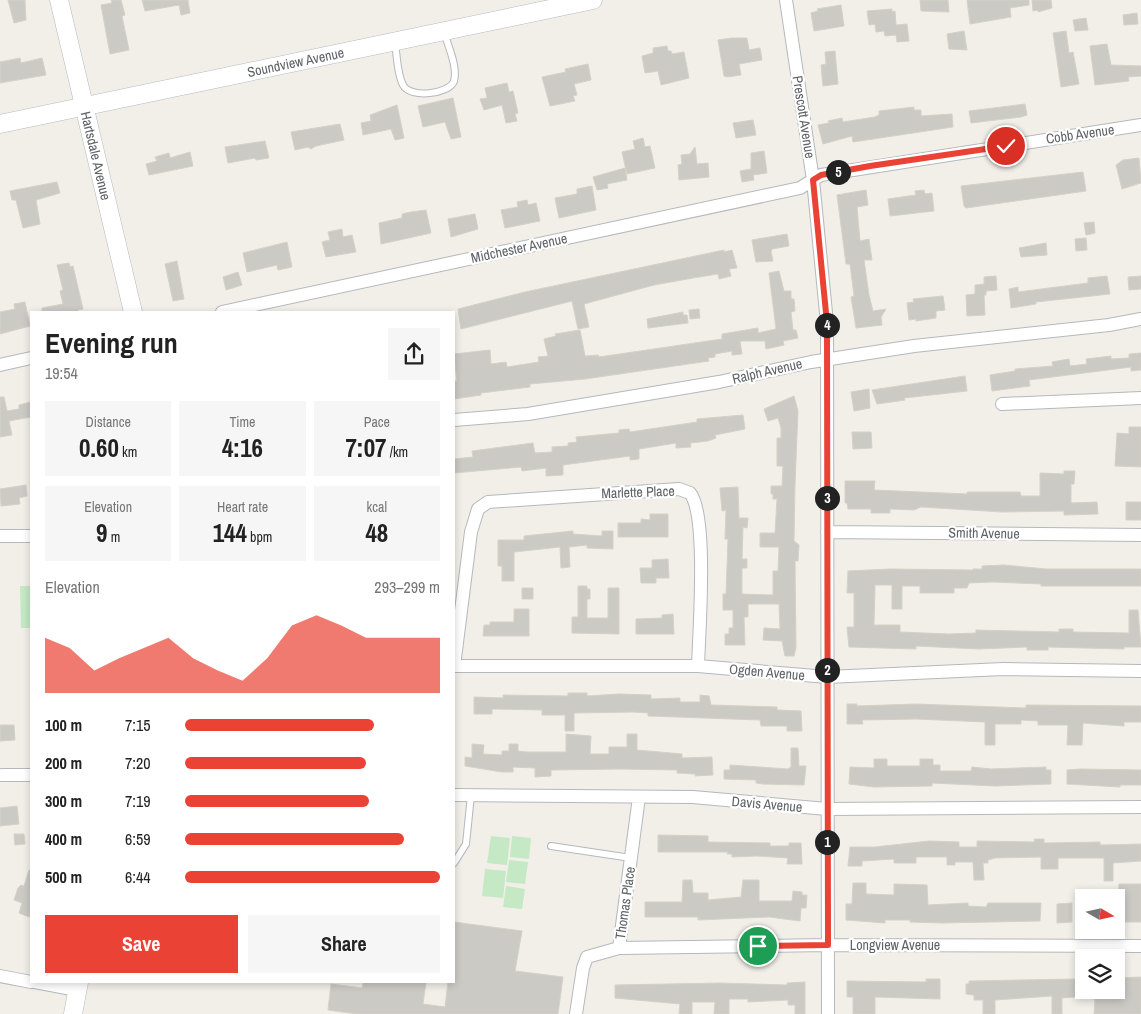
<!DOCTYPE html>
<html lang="en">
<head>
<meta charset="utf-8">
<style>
  :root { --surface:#fff; --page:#f6f6f6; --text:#222; --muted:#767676; --accent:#ea4335 }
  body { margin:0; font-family:"Archivo Narrow",sans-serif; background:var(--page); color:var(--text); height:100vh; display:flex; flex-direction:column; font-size:19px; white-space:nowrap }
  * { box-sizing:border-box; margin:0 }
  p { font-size:16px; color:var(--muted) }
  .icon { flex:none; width:28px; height:28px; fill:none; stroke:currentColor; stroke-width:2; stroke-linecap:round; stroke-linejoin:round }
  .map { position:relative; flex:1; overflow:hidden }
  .details { position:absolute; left:30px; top:311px; width:425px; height:672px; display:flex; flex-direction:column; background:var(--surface); border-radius:0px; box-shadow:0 2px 8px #0003 }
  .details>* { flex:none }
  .needle { width:32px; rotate:99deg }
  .fabs { position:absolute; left:1075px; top:889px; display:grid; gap:10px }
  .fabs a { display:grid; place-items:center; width:50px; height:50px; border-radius:0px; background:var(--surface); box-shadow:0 2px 8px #0003; font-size:25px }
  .pin { position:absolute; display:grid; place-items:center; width:42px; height:42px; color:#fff; margin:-21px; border:2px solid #fff; border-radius:50%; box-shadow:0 1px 5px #0007 }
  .km { position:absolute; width:25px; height:25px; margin:-12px; border-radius:50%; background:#222; color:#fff; font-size:14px; line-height:25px; text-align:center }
  .round { display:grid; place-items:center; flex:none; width:52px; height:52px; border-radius:0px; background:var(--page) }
  .summary { display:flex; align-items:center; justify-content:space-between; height:85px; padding:0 15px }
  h1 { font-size:28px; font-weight:700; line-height:38px }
  .metrics { display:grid; grid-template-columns:repeat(3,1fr); gap:8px; height:85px; padding:5px 15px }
  .metrics div { display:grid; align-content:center; border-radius:0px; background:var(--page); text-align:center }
  .metrics b { font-size:25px; font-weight:700 }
  .metrics small { font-size:14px; font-weight:400 }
  .metrics p { font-size:14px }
  .chart { height:140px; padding:10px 15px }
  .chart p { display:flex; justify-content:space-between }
  .chart svg { width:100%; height:90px; margin-top:5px; fill:var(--accent); opacity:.7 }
  .primary-button { display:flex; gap:10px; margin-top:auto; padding:10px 15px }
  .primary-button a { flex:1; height:58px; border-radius:0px; background:var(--accent); color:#fff; font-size:20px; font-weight:700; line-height:58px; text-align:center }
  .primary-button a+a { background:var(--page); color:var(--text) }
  ul { padding:0 15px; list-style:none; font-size:16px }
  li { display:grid; grid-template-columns:80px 60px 1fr; align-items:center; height:38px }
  li i { height:12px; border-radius:6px; background:var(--accent) }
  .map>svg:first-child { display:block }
</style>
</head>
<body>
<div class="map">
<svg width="1141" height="1014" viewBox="0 0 1141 1014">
  <rect width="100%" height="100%" fill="#f1efe8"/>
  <path fill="#c5e8c5" d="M20,586H31V628H21Z
    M491,836L510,838L507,865L487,863Z
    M512,836L531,838L529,859L510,857Z
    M509,860L528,862L525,884L506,882Z
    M485,869L506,871L503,898L482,896Z
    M506,886L525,889L522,909L503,907Z"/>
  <path fill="#cccac5" stroke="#d6d1c6" d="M8,0H25L26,20L14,23Z
    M111,0H121L125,15L122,16L129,50L110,54L101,5L112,3Z
    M142,0H188L190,13L181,15L179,5L145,11Z
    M920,0H948L949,12L921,11Z
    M967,0H1029V5L1010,8L1011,17L970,24Z
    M1032,0H1051L1052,8L1038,12V10L1033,11Z
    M841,5L844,26L814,31L811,13L818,11L817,9Z
    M892,9V12L895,11L896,25L907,24L909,41L897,42L896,35L885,36L884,31L876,32L875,24L869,25L867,11Z
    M1137,13L1138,24L1124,25L1123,15Z
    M1086,18L1088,30L1075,31L1073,20Z
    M964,31L967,50L949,49L947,34Z
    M1066,31L1069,53L1073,52L1079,84L1061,87L1053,33Z
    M732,38H747L749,50L760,48L762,60L739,64L741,75L727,77L724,76L718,40Z
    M1107,44L1111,65L1141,66V76L1128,77L1129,81L1095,85L1090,46Z
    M667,46L668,51H671L672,54L684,52L689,78L661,85L658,71L645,73L642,56L653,53V48Z
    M835,51L838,84L823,86L821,65L826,64L825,52Z
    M20,58L21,63L42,58L46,75L0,83V62Z
    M588,64L591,80L574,84L577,95L573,96L575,101L550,106L542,77L566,72L565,69Z
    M507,83L509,92L513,91L518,113L515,114L517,121L506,123L502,105L484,110L480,99L487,98L485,88Z
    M453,98L461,137L451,139L445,122L423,127L418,106Z
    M1025,104L1027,115L1021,117L971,123L969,111Z
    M397,105L404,138L395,140L391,129L363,135L361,123L371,121L370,115Z
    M914,107V110H921V116L952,114L953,127L853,142L852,136L823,144L818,125L829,123L828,121L842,118L843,122L875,117L879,115V111Z
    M753,120L756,135L736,138L733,123Z
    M340,124L344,140L316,146L311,149L308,147L295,150L291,132Z
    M643,138L645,147L650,146L655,168L627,174L622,152L635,149L633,141Z
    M265,141L269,158L256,160L255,158L228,163L225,147Z
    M695,147L697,164L708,163L709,177L679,180L678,165L682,164L681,155L690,154Z
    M764,151L767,173L753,175L754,180L742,182L740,171L751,169V153Z
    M190,152L193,166L149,175L146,164L157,161L155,157L169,153L170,158Z
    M1139,158L1141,183L1122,189L1116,165L1123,160Z
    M625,168L627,180L607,184L608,188L597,190L593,177Z
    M1083,172L1086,191L966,208L964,206L961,186Z
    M57,182L60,193L36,200L40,224L23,228L16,200H12L10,191Z
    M592,186L596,210L559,218L555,198L577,194V189Z
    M866,190L868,205L857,207L860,241L869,239L872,260H864L869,295L873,311L886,309L881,317L882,325L856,328L851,297L854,296L850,264H846L837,195Z
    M924,190L925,194L932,193L934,211L890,216L888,199L916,195L915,191Z
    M527,200L528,205L536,203L540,221L505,228L501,210L518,207L517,202Z
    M426,210L431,233L381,244L379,223L402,218V214L411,212Z
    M475,214L478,229L451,237L448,219Z
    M1094,222L1095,233L1086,235L1084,223Z
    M342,229L343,237L352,235L356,252L326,257L322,242L330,240L328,232Z
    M787,234L789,246L772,249L771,252L773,261L756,262L752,240Z
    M1086,238L1087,250L1076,251L1075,239Z
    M287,242L292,267L278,270L277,265L247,272L243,253Z
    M1046,243L1047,255L1021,257L1019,248Z
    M724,250V252L732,250L737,268L729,269L731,276L719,279L718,274L693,278L654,285L584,304L589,327L578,329L572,301L461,329L458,309L525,292Z
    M177,261L184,299L173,301L165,264Z
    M69,263L70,267L73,266L83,309L78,310V312H42V308L63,304L60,291L63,290L57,265Z
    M779,271L784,291H791V299H794L795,311L791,312L793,330H796L798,338L783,341L784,345L766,349L765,341H740L742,354L732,355V351L715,354V357L708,358L709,361L585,379L530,384V387L481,393V395L454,399V381H457L454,354L490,350L491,364L506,362L507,367L539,362L538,357L548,356L544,339L556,336L555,334L580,330L585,356L598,355L599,357L722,339V334L758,328V333L776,329L769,273Z
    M238,272L242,285L226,290L223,277Z
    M996,276L997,290L986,291V295H984L985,315L967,316L966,295L975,294V285L984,284V277Z
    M1107,276L1110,294L1036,302V304L1011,308L1009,289L1018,287V292L1088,283V278Z
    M1141,276V289L1129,290L1128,277Z
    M943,296L945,310L936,311V318L916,321V319L909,320L907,303L914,302L913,299Z
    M25,302L30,326L0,334V312L15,309L14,304Z
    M699,309L700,318L690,319L689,310Z
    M683,312V315H687L688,323L648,328L647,319Z
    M1141,353V370L1131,371V367L1029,380L1030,386L992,391L990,375L1015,371V369L1053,366L1052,362L1069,359L1070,366L1087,364L1086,359L1111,356V359L1129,358V354Z
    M965,376L967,391L904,398L905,400L877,404L872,390Z
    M869,389L870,408L854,411L851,392Z
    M794,396L798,411L795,484L794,541L799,545L798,561H795L796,647L794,656H785L782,641L763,640L764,628L780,629L779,604H748V617H744L745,645H725V634H729V628H733V610H723V594H726L728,539H725L726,510L722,511L720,488L738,487L739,518H748L747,528L743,527L742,559H747V568H742V594L773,595V571H778L779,547H760V533H775L777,499H773V494H771V486H782L783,466H777V438H781V428L778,418L768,421L764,409Z
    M0,397H4L7,411L19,409V405L31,402V417L9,421L12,435L0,437Z
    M743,415L745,429L715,435L716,438L708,441L690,443L691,447L676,448V443L639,449V459L630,460V456L563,465V475L546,476V468L522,471L521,467L454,473V459L473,457L472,451L533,443L535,453L552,452V447L568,446V443L577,442L576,437L619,433V430L629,429L630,432L697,422V419Z
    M1129,427H1141V467L1115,466L1117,433L1129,434Z
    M852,432H871L872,448L853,449Z
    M1064,471H1075L1074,484H1071V503L1097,502L1098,514L1064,515V511L1002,512L921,507L914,510L890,509V513H871V509H848L847,503H845V481H875L874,490L967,494V492H1020L1021,496H1040V473L1064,474Z
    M26,485L27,496L19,498L20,504L1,506L0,489Z
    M1126,502H1141V520H1126Z
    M650,514H668V537H618V523H641V519L650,520Z
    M573,531V534L602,536V531H613V549L587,548V545L569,547L570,567L561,568L560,547L514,552V581H502V566H498V540H524V536Z
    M668,559L669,578H656V583H641L640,568H652V560Z
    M1004,565L1046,569H1141V586H1041V584L992,582L969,583L967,588H954V593H920V586H902V609H892V585H875L874,625H900V632L949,634L976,633V630L1059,632V629H1073V632L1129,633V610H1138L1141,647H1124V649L1048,647V650H1027V647L979,649L916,646V649L849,647L847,627H854V593H847L848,571L890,569L973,570V569H982V566Z
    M578,586H587V589H590V599H587V618H608V588H619V634L572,633V617H578Z
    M522,588H533V599H522Z
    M514,609H529V636H483L484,625H490V622H514Z
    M673,614L674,634H636V619L662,618V615Z
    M568,693H587V696L619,694L651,695V699L680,698V702H700V695L709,696L711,705L777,707V710L801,711L802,731H787V726H761L760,720L648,716V713L633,712L574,713V731H565V715H542V710L492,709V714H474V697L503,698V695L568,696Z
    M847,704H857V706L916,704L1026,708V705L1141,706V722H1124V726L1083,723L1082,745H1067L1068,725H1038V721L1021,720V724H995V745H985V722L916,719L862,720L863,724H847Z
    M0,725H14L15,740L0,741Z
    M566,734L591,736L590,754H609V747H627V734H637V750L682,754V758L712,757L713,775L695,776V774L677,773V770L619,769L551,770V776L535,777V768L513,767V772H502L465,766V757L472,758V744L484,745L483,754L502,755V751H509V744H518V751L527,752H566Z
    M791,748H798L799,766H806L804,785L763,784L756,783V780L724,779V770H730V765L788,769L791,767Z
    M874,759H887V766H920V759H933V765H940V771H971L972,767L991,769L1046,767V770H1051V784L995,786L932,783V786L874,787L849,784L850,767L874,768Z
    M1081,769L1141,770V785H1120V787L1067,784V770Z
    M17,806L19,824L0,826V808Z
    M14,834H24L25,844L15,845Z
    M658,835L708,836V842L770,843V846H789V843H801L802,864H787L788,858L757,856L732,857V854H727L728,852H658Z
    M1034,839H1044V843L1100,842V845L1141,844V861L1113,863V881H1104V858H1058V869H1041V857L995,858L988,860V863H983L984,880H974L973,862H955V865H947V857H916V863H894V859L862,861V866H848L850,847H875L929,841L959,842V847H977V841L1035,842Z
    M29,870H31V911L29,917L19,913L22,903L14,900L18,888L21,885L24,886Z
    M683,880H692L693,893H708V900L741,897L743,880H759V901H792L793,891L802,892V895H807L806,908H801L800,921L769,917L698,920V917H645V902H682Z
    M853,883H866V894L894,895V884L927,885L928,905L968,903V906L986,907L988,903H1041L1040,921L942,923L910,922V920H885V923L846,920V904H852Z
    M1119,884H1141V922H1116Z
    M1072,903V922L1057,923V904Z
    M454,922L522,931L515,971L563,977L558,1014H357L328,1010L331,984L362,988L363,982H426L423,1004L445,1007L448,982H454Z
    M1141,977V1014H1094L1095,999L1075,997L1062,998V1014H1052V996L995,1000V1014H983V1000H974V995L966,994V984H969V981L1075,979L1084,981V990H1116V978Z
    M926,979H940V999L875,997V1014H853V997H847V981L926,982Z
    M805,982V1014H795V1005H788V1000L748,1002V999H729V1014H714L715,1002H692V1014H679L680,1004L615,998V985L720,983L787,985V983Z"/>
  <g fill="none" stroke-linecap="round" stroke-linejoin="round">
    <g stroke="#b5b8bc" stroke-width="8">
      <path id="lane" d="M395,43C397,55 397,74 403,85C410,99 450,94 454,81C458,67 448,46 444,32
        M551,846L631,858
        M454,863L466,844L471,795"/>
    </g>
    <g stroke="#b5b8bc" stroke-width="14">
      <path id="street" d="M786,0L813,180L827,323L828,1014
        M222,312L800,188L821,175L1141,125
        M0,365L31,358
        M1002,404L1141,398
        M454,420L528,414L719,382L811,362L914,346L1109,325L1141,319
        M827,532L1141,535
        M0,536H31
        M454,666H698L827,677L1003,669L1141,671
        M454,666L471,532L478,509L488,502L679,489L690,493C708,515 699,633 698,666
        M2,775H31
        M454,795L693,797L827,809L1141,807
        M619,948L639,797
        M0,976L31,982
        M35,982L77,990
        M576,1014L583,968L587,957L619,948L828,945L1141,946"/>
    </g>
    <g stroke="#b6babf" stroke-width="19">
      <g id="secondary">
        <path id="s1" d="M59,0L133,312"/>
        <path id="s2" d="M0,124L593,0"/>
        <path d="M73,1014L79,982"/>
      </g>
    </g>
    <use href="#lane" stroke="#fff" stroke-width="6"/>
    <use href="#street" stroke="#fff" stroke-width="12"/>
    <use href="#secondary" stroke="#fff" stroke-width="18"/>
  </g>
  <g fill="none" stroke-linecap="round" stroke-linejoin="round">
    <g stroke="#fff" stroke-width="10">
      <path id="route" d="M758,946L828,945L827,323L813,180L821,175L870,166L1006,146"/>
    </g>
    <use href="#route" stroke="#ea4335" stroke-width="6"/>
  </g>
  <g text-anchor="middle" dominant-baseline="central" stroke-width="4.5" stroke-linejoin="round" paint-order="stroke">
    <g font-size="14" fill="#5f6368" stroke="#fff">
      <text stroke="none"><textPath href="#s2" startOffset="302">Soundview Avenue</textPath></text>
      <text transform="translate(804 117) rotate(81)">Prescott Avenue</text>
      <text transform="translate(1080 134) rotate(-8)">Cobb Avenue</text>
      <text stroke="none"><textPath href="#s1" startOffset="160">Hartsdale Avenue</textPath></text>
      <text transform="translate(519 248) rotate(-12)">Midchester Avenue</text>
      <text transform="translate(767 371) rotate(-13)">Ralph Avenue</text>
      <text transform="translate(638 492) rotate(-2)">Marlette Place</text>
      <text transform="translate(984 533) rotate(1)">Smith Avenue</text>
      <text transform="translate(767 672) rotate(5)">Ogden Avenue</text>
      <text transform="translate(767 804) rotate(5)">Davis Avenue</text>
      <text transform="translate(625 903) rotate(-82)">Thomas Place</text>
      <text x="895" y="945">Longview Avenue</text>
    </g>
  </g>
</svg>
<div class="fabs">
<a><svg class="needle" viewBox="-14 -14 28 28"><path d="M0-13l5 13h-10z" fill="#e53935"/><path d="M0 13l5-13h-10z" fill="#767676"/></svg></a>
<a><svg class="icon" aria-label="layers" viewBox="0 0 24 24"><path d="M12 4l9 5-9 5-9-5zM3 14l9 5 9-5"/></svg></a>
</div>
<div class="pin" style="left:758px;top:946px;background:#1e9e55"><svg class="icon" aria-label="arrive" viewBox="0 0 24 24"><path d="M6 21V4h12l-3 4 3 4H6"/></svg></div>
<div class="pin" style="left:1006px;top:146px;background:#d93025"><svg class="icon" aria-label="check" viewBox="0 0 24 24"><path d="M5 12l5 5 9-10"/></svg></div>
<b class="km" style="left:827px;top:842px">1</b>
<b class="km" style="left:827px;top:670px">2</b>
<b class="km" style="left:827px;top:498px">3</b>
<b class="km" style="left:827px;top:325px">4</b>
<b class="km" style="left:838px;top:172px">5</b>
<section class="details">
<div class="summary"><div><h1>Evening run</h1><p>19:54</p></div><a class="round"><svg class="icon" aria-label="share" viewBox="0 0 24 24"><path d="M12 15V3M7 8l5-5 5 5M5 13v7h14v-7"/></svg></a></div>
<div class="metrics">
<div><p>Distance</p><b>0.60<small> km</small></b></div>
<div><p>Time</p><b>4:16</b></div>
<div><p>Pace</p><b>7:07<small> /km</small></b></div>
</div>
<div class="metrics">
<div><p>Elevation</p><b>9<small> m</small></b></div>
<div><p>Heart rate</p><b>144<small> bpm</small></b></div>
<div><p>kcal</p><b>48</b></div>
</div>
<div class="chart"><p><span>Elevation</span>293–299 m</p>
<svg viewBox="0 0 160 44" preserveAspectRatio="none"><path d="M0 44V17L10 22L20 33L30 27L40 22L50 17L60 27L70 33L80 38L90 27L100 11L110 6L120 11L130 17L140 17L150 17L160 17V44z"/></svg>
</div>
<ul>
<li><b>100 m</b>7:15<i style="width:74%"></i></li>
<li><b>200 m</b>7:20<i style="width:71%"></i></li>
<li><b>300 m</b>7:19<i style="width:72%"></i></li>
<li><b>400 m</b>6:59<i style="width:86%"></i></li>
<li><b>500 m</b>6:44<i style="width:100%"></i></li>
</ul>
<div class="primary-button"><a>Save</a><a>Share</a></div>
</section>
</div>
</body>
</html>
